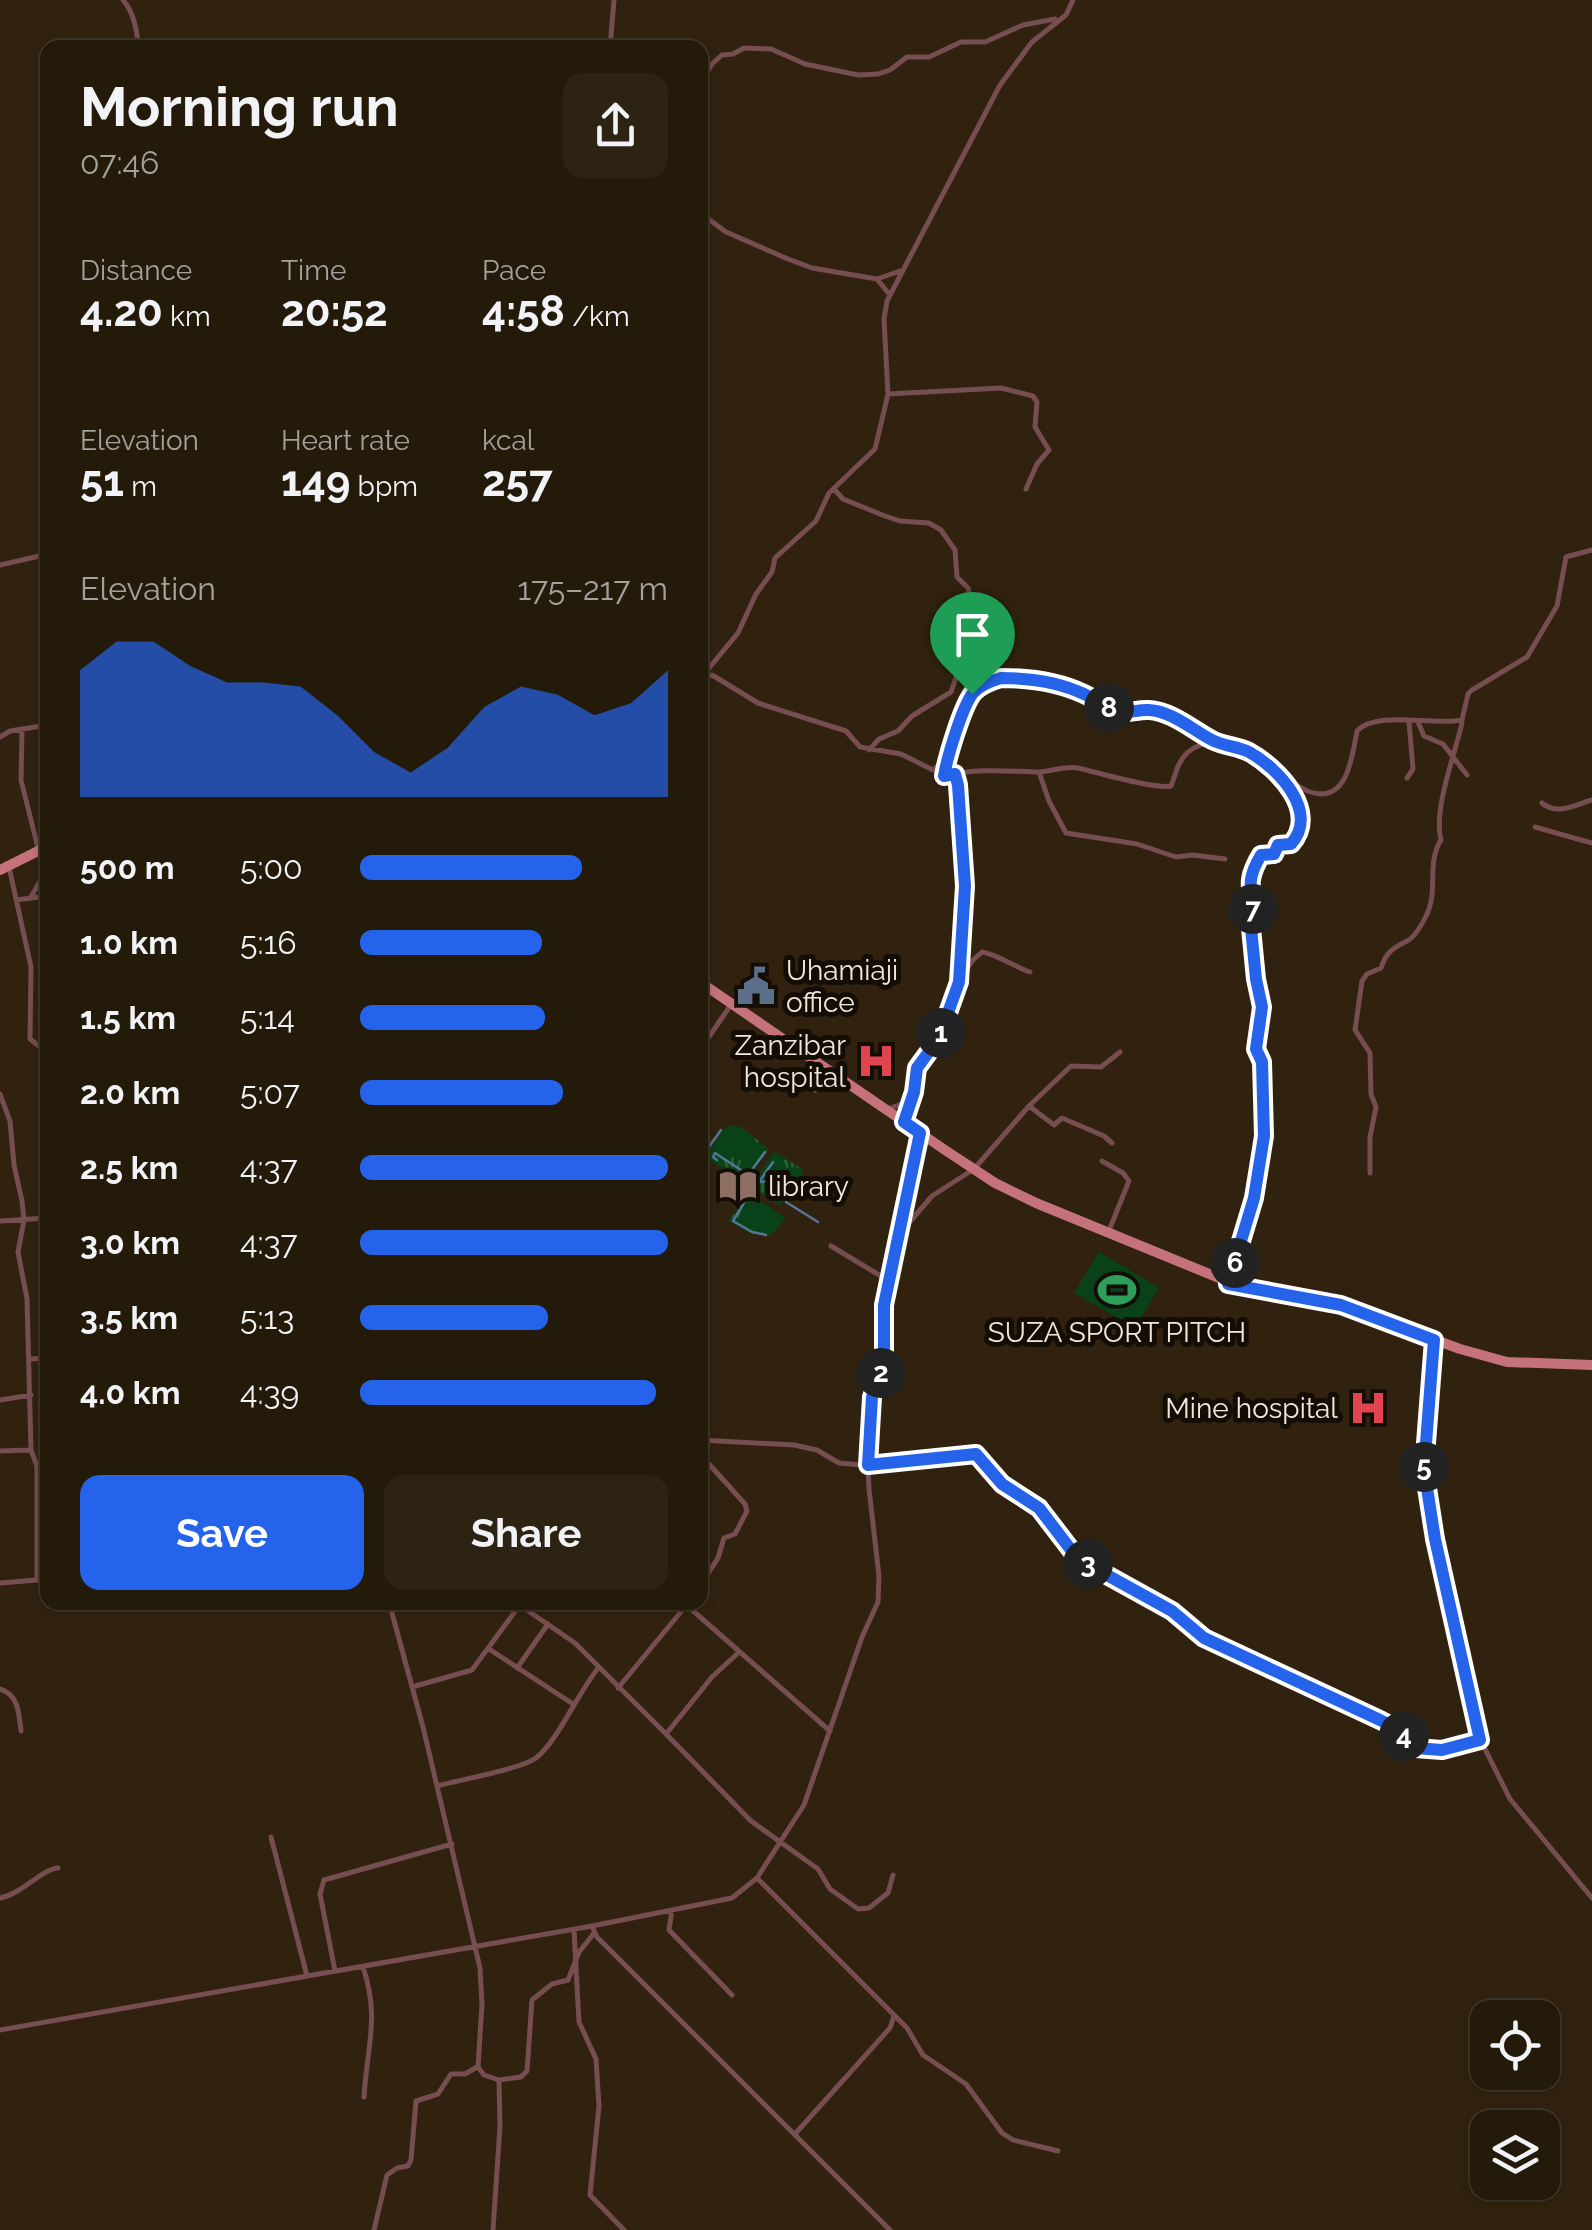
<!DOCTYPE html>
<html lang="en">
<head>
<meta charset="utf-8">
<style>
  :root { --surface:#241a0a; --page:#2c2313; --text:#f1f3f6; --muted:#a3a19c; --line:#41382b; --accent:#2563eb }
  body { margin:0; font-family:Raleway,sans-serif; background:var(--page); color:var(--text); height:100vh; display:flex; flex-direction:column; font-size:38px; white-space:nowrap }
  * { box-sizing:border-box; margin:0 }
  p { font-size:32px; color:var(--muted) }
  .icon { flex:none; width:55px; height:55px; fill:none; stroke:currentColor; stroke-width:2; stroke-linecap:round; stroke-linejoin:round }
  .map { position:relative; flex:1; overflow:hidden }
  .sheet { position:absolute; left:40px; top:40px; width:668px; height:1570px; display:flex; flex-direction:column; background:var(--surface); border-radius:20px; box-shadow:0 2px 8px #0004,0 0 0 2px var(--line) }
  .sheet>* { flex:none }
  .tools { position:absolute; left:1470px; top:2000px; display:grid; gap:20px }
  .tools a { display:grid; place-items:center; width:90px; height:90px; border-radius:20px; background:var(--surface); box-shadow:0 2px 8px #0004,0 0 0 2px var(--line); font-size:50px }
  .pin { position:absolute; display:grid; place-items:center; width:85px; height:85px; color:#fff; margin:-102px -42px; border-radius:50% 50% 50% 0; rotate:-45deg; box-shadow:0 0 10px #0007 }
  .pin .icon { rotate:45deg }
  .km { position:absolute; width:50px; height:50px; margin:-25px; border-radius:50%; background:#222; color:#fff; font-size:28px; line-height:50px; text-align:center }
  .round { display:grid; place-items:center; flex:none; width:105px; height:105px; border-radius:20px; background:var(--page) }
  .overview { display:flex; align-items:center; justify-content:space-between; height:170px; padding:0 40px }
  h1 { font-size:55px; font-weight:700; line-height:75px }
  .metrics { display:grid; grid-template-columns:repeat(3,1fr); gap:15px; height:170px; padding:10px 40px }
  .metrics div { display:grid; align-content:center }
  .metrics b { font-size:42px; font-weight:700 }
  .metrics small { font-size:28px; font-weight:400 }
  .metrics p { font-size:28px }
  .chart { height:280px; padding:20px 40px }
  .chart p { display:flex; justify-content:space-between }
  .chart svg { width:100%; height:180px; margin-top:10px; fill:var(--accent); opacity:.7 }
  .cta { display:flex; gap:20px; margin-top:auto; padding:20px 40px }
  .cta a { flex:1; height:115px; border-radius:20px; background:var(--accent); color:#fff; font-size:40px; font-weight:700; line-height:115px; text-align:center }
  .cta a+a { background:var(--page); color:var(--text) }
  ul { padding:0 40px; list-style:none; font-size:32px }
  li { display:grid; grid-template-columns:160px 120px 1fr; align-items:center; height:75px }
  li i { height:25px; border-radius:12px; background:var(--accent) }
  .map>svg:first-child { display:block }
</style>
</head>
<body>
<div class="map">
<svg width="1592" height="2230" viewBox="0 0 1592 2230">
  <defs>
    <pattern id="grass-tufts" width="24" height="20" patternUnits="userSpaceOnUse" patternTransform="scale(2.5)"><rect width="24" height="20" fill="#094218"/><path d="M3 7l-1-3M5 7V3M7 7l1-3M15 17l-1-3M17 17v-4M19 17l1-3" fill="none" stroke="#2d5d39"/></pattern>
  </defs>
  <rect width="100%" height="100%" fill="#30220e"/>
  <path fill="url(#grass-tufts)" d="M731,1125L741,1127L769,1149L750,1176L738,1179L705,1157L723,1130Z
    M774,1151L804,1170L780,1206L757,1190L755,1180Z
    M750,1194L786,1218L771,1235L751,1233L728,1221Z"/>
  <path fill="#094218" d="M1099,1252L1159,1288L1135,1328L1074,1293Z"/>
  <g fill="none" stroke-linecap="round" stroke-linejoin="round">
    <path stroke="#537796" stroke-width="2.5" d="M700,1146L706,1151L721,1130
      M717,1160L713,1157L715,1153L744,1172L751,1171L765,1152
      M773,1162L759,1182L777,1180V1195L782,1199
      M745,1201L733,1221L752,1232L766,1235
      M786,1202L818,1222"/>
    <path stroke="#764d50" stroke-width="5" d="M123,0C134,12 137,32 139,48
      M610,48L614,0
      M700,84L712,64L722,55L733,54L744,48L771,49L805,64L858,75L878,74L890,70L907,57H929L961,42H985L1023,25L1055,19
      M700,213L726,232L788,259L812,268L877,279L890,295
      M877,279L900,271
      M888,394L1001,388L1033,396L1037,402L1035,427L1049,450L1037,464L1026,489
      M834,489L843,499L885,516L900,521L929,523L941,530L955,550L957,577L968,588L973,608L965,621L957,675L968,685L972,694L946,758L944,775
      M0,565L48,554
      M703,678L712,675L758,703L846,731L860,747L901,754L933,770L945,759
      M700,679L738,633L756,594L772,572L775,558L816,521L829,493L875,449L888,394L884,319L887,301L1000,85L1032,42L1066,15L1073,0
      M972,694C1003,669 1049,678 1084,693C1096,699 1106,710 1119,712C1129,714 1140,709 1150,710C1170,712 1197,729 1213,741
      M1418,722L1424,736L1443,744L1467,775
      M22,729L21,780L42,864L43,876L31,897
      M0,737L10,731L48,725
      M869,750L879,739L898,731L912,716L951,692L957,675
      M1275,771C1287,777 1298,788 1310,792C1348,804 1352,756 1357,731C1377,710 1433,726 1462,720L1468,694L1472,690L1527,657L1557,606L1566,557L1592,550
      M1039,772L1049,801L1066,833L1137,844L1176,857L1193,855L1225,859
      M944,776C979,768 1003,771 1038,772C1052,772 1065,765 1078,768C1096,772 1156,790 1171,786C1176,774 1177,763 1187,753C1215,728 1257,753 1277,776C1284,784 1293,790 1297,800C1301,809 1301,822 1300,831L1291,844L1278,845L1274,854L1261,855L1250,872L1249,887L1253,904L1250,918L1256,979L1262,1007L1256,1049L1263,1062L1264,1136L1254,1198L1229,1281
      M1407,778L1413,769L1409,722
      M1542,803C1557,816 1575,805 1592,800
      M1535,827L1592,843
      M9,867L31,967L30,1039L48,1053
      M16,900L39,897L48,902
      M961,979L972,961L982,952C996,954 1015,967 1030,972
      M700,1013L706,1014
      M700,1050L730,1006
      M815,1090L827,1072
      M0,1094L10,1121L14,1165L22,1201L24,1220L18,1252L27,1299L31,1450L37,1466V1580L0,1583
      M1029,1106L1054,1125L1062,1118L1104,1136L1112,1143
      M888,1109L910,1101L917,1068L939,1038L959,982L965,886L958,785L954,775
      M1102,1161L1123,1173L1129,1181L1108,1233
      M1370,1173V1137L1376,1107L1371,1094L1370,1053L1355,1030L1362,981L1367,974L1381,968C1386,952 1393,948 1407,941C1415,937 1422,924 1426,916C1439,892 1426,863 1441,840C1433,810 1455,754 1462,723
      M0,1221L48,1218
      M902,1231L932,1196L974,1169L1029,1106L1071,1066L1101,1067L1120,1052
      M831,1246L889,1281
      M1434,1340L1424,1469L1435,1539L1477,1733L1510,1799L1592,1898
      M30,1359L48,1358
      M0,1400L31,1395
      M700,1440L794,1445L817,1450L839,1463L862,1465L976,1454L1002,1484L1039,1508L1078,1559L1172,1611L1203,1638L1380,1720C1393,1728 1402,1738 1414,1746C1432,1757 1462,1746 1480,1741
      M0,1451L31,1450
      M700,1454L745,1504L747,1511L735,1534L724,1538L718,1558L700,1586
      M389,1602L423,1727L480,1968L482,2004L478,2067L484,2075L499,2080L500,2126L493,2230
      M515,1602L575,1643L666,1734L712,1677L738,1653
      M683,1602L830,1731
      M489,1649L573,1704
      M517,1668L548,1624
      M412,1687L472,1670L519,1606
      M618,1688L689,1602
      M0,1689C19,1695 19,1714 21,1731
      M666,1734L751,1821L818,1869L830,1889L858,1909L869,1908L888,1893L893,1875
      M437,1786C459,1780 521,1769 536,1758C557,1742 579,1691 599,1667
      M271,1837L307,1976
      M757,1878L907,2028L923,2055L966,2084L1002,2133L1013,2140L1058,2151
      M0,1898C24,1893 40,1870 58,1868
      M672,1910L669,1930L732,1995
      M574,1930L579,2022L596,2059L599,2106L590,2195L624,2230
      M363,1967C380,2017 367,2046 364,2097
      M335,1971L320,1894L324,1880L452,1844
      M0,2030L592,1926
      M499,2080L521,2077L527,2071L532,2000L552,1984L568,1980L579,1952L595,1932
      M795,2134L890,2028L894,2016
      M374,2230L387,2175L397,2168L408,2166L411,2160L416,2101L438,2094L451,2074H465L477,2067
      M890,2230L597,1937L592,1926L732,1898L757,1878L804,1805L862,1637L878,1602L879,1576L869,1489L867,1443L872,1397L884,1363V1305L919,1136"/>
    <path stroke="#c6727a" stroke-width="10" d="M0,870L48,846
      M700,982L945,1150L995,1183L1036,1203L1246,1289L1299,1295L1341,1305L1460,1349L1507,1362L1592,1365"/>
  </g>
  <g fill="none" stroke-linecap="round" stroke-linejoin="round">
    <g stroke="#fff" stroke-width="20">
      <path id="route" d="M1001,678C1028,678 1059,682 1084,694C1096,699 1106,710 1118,712C1128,714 1139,709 1149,710C1171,711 1193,730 1212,740C1223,746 1237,746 1249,752C1278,768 1320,812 1291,844L1278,845L1274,854L1261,855C1240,890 1259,892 1250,918L1256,979L1262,1007L1256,1049L1262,1062L1264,1136L1254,1198L1228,1284L1341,1305L1434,1340L1424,1469L1435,1539L1480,1740L1442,1750L1415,1748L1399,1730L1380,1720L1204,1638L1172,1611L1078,1559L1039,1508L1002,1484L976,1454L868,1465L872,1397L884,1363V1305L920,1133L904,1122L914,1092L917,1068L939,1038L959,982L965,886L958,785L955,774L944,776C947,758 962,707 973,693C980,685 991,681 1001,678Z"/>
    </g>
    <use href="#route" stroke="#2563eb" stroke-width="12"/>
  </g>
  <defs>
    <g id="civic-bare" transform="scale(3)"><path d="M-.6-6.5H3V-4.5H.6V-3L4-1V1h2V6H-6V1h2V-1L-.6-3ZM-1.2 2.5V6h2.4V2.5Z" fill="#5c6f8a" stroke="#130d05" stroke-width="2.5" paint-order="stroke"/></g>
    <g id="hospital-bare" transform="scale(3)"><path d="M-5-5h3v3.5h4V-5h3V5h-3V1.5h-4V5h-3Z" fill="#e0444e" stroke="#130d05" stroke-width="2.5" paint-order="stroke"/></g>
    <g id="library-bare" transform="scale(3)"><path d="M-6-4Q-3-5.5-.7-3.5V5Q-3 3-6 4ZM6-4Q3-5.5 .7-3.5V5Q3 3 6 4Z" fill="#8d6e63" stroke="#130d05" stroke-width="2.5" paint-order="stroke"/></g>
    <g id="stadium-bare" transform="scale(3)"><path d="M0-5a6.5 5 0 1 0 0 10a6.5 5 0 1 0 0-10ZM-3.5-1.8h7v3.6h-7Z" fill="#2e9e5b" stroke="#130d05" stroke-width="2.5" paint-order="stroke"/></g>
  </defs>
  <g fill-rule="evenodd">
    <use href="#civic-bare" x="756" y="986"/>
    <use href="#hospital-bare" x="876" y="1061"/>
    <use href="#library-bare" x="738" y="1186"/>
    <use href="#stadium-bare" x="1117" y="1290"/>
    <use href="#hospital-bare" x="1368" y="1408"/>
  </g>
  <g text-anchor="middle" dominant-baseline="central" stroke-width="10" stroke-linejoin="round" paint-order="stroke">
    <g font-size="28" fill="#f1e7db" stroke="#130d05" text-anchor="start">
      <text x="786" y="970">Uhamiaji<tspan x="786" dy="32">office</tspan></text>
      <text x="846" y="1045" text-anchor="end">Zanzibar<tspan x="846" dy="32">hospital</tspan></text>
      <text x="768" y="1186">library</text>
      <text x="1117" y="1332" text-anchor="middle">SUZA SPORT PITCH</text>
      <text x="1338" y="1408" text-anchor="end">Mine hospital</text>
    </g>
  </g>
</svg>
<div class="tools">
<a><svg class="icon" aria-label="locate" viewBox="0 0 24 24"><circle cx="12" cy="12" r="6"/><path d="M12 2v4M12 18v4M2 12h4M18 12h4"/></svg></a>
<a><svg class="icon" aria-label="layers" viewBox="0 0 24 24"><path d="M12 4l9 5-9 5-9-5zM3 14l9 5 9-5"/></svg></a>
</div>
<div class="pin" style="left:972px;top:694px;background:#1e9e55"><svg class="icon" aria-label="arrive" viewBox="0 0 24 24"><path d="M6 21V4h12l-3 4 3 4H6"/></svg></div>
<b class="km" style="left:941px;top:1033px">1</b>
<b class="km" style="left:881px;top:1373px">2</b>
<b class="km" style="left:1088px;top:1564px">3</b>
<b class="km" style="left:1404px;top:1736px">4</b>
<b class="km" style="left:1424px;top:1467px">5</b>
<b class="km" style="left:1235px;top:1263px">6</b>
<b class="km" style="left:1253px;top:909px">7</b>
<b class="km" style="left:1109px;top:708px">8</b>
<section class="sheet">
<div class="overview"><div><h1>Morning run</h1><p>07:46</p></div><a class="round"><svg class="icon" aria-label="share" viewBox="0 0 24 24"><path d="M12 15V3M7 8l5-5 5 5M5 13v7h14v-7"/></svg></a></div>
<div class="metrics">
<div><p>Distance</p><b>4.20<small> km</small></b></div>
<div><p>Time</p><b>20:52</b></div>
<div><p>Pace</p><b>4:58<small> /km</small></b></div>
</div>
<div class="metrics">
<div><p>Elevation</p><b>51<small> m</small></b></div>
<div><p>Heart rate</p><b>149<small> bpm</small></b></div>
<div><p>kcal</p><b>257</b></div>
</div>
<div class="chart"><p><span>Elevation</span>175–217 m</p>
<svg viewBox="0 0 160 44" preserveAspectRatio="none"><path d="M0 44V13L10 6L20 6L30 12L40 16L50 16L60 17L70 24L80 33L90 38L100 32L110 22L120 17L130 19L140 24L150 21L160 13V44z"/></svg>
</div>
<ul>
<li><b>500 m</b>5:00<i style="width:72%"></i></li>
<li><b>1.0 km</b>5:16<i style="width:59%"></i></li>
<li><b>1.5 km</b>5:14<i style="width:60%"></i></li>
<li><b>2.0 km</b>5:07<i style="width:66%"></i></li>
<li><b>2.5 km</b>4:37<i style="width:100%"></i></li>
<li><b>3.0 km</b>4:37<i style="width:100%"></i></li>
<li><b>3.5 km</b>5:13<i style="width:61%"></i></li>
<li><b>4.0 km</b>4:39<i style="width:96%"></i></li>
</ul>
<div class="cta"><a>Save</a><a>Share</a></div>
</section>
</div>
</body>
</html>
